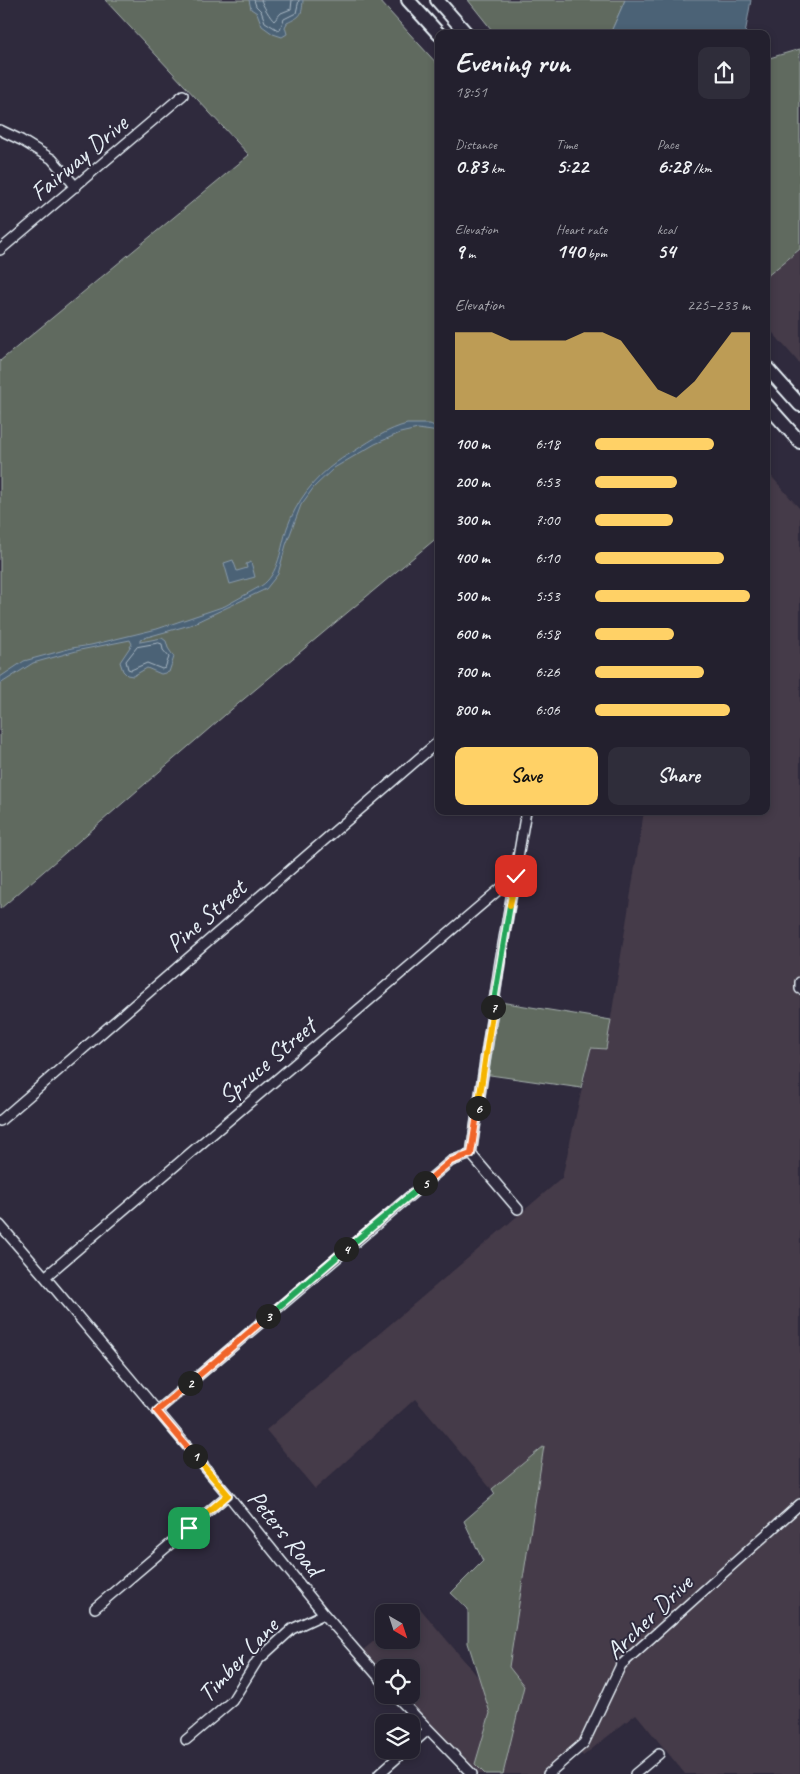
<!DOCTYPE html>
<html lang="en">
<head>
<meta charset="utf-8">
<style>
  :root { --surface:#23202e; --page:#2f2d3a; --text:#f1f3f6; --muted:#a3a3aa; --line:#403e4a; --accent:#ffd166 }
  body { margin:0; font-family:Caveat,sans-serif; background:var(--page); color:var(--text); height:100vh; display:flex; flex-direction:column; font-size:19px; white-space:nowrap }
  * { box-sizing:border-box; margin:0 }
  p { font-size:16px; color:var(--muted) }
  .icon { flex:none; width:28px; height:28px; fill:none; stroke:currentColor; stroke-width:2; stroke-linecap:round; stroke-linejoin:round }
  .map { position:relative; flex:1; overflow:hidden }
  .details { position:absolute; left:435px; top:30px; width:335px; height:785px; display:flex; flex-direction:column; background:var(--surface); border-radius:10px; box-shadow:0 2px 8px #0003,0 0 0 1px var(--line) }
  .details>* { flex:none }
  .needle { width:32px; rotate:141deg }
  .controls { position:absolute; left:375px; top:1604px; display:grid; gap:10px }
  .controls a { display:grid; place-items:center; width:45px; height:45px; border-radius:10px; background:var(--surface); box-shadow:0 2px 8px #0003,0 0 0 1px var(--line); font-size:25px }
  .pin { position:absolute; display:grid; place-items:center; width:42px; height:42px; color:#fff; margin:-21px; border-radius:10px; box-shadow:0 2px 8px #0006 }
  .km { position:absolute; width:25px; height:25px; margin:-12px; border-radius:50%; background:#222; color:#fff; font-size:14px; line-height:25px; text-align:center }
  .round { display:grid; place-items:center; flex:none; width:52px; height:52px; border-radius:10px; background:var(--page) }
  .head { display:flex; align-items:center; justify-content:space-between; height:85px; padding:0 20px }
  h1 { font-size:28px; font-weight:800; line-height:38px }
  .figures { display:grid; grid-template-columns:repeat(3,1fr); gap:8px; height:85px; padding:5px 20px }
  .figures div { display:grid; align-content:center }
  .figures b { font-size:21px; font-weight:800 }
  .figures small { font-size:14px; font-weight:400 }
  .figures p { font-size:14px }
  .chart { height:140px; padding:10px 20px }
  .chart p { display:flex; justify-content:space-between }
  .chart svg { width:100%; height:90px; margin-top:5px; fill:var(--accent); opacity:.7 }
  .cta { display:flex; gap:10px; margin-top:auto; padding:10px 20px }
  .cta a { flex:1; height:58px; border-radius:10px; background:var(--accent); color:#111; font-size:20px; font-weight:800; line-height:58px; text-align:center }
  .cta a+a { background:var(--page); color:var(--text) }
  ul { padding:0 20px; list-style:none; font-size:16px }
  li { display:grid; grid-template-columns:80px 60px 1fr; align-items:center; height:38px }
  li i { height:12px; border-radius:6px; background:var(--accent) }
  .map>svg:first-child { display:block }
</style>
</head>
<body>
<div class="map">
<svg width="800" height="1774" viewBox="0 0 800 1774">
  <rect width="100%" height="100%" fill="#2f2a3d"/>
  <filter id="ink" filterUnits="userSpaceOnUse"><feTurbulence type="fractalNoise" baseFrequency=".02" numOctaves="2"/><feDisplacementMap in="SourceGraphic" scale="10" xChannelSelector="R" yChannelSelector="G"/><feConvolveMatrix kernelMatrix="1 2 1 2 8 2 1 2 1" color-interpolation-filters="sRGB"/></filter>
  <g filter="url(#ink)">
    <path fill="#443a48" d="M800,249V364L766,325V277Z
      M766,470L800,509V1774H685L636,1714L583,1756L577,1749L548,1774H503L524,1686L509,1667L543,1446L492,1490L415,1399L315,1489L266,1430L562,1178L591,1048L606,1049L644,811H766Z
      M418,1606L479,1678L490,1713L475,1764L485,1774H472L395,1695H411V1668H384V1683L358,1654L384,1633V1640H411L410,1612Z"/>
    <path fill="#606a5f" stroke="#a4aeac" d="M105,0H379L439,66V536L232,709L0,909V361L249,155Z
      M468,0H625L610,34H495Z
      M800,49V249L766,277V59Z
      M494,1001L611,1020L606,1049L591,1048L581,1088L483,1074Z
      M544,1446L509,1667L524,1686L503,1774H485L475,1764L490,1713L468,1643V1609L451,1593L483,1561L464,1521L495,1494L492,1489Z"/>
    <path fill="#4b6276" stroke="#8a9baa" d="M249,0H303C302,16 301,16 287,23L285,27L287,34L282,37L273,34L262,26L257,13L251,9Z
      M625,0H751L745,34H610Z
      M407,424H430L439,428V432L418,429L400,433L375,444L334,468L314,487L301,505L286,545L278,574L266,589L190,625L140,639V642L162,638L166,641L168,648L174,657L169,672L161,674L147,668L133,676L127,675L123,671L120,662L132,644L130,640L80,650L33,663L0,684V677L24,661L72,648L91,645L157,629L225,606L261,586C279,575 281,546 287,528C296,502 314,478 337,462C343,457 350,454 356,450C373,439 388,429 407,424Z
      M233,560L237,571L247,568L246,564L251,562L255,577L230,584L224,563Z"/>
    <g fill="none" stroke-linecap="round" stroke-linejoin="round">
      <path stroke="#a9b8c4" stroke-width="1" d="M254,0L256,6L261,11L265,22L278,30L280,29L284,19L296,13L299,0
        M261,0C262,4 271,19 274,21L281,13L291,9L292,0
        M159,643L162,644L163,650L169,657L165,668L162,669L147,663L131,670L128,669L126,661L137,647Z"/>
      <g stroke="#e8f1f8" stroke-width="12">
        <path id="minor" d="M0,130L21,140L52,159L76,187
          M0,250L183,95
          M800,982V989
          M0,1121L439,741
          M518,1209L471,1154L500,962L526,811
          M0,1225L45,1277L228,1495L324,1614L384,1683
          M45,1277L515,876
          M157,1411L451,1161L471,1154
          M95,1608L228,1495
          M395,1695L472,1774
          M186,1740L232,1701L257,1661L292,1629L324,1614
          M411,1745L428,1730
          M379,1774L406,1750
          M548,1774L584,1743L621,1665L800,1504
          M635,1774L659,1754"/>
      </g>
      <g stroke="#e8f1f8" stroke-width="16">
        <path id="highway" d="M408,0L439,34
          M437,0L467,34
          M766,367L800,405
          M766,404L800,442"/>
      </g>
      <use href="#minor" stroke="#2f2a3d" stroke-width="9"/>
      <use href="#highway" stroke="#2f2a3d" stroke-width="12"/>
    </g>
  </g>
  <g fill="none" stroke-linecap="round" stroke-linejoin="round" filter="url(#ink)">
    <g stroke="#fff" stroke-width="10">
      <path id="split-1" d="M189,1528L228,1495L195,1456"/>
    </g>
    <g stroke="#fff" stroke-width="10">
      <path id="split-2" d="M190,1383L157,1411L195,1456"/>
    </g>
    <g stroke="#fff" stroke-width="10">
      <path id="split-3" d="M190,1383L268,1316"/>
    </g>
    <g stroke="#fff" stroke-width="10">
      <path id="split-4" d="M268,1316L346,1249"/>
    </g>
    <g stroke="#fff" stroke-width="10">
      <path id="split-5" d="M346,1249L425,1183"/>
    </g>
    <g stroke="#fff" stroke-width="10">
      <path id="split-6" d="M425,1183L451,1161L471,1154L478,1108"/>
    </g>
    <g stroke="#fff" stroke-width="10">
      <path id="split-7" d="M478,1108L493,1007"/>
    </g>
    <g stroke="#fff" stroke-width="10">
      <path id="split-8" d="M493,1007L510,905"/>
    </g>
    <g stroke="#fff" stroke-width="10">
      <path id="split-9" d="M510,905L516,876"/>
    </g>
    <use href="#split-1" stroke="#f5b400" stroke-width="6"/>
    <use href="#split-2" stroke="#f0652b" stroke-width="6"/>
    <use href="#split-3" stroke="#f0652b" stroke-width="6"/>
    <use href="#split-4" stroke="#22a559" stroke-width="6"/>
    <use href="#split-5" stroke="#22a559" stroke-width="6"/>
    <use href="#split-6" stroke="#f0652b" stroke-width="6"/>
    <use href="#split-7" stroke="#f5b400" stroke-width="6"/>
    <use href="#split-8" stroke="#22a559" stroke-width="6"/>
    <use href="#split-9" stroke="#f5b400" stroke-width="6"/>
  </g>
  <g text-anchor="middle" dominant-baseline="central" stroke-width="4" stroke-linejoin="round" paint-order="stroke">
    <g font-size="25" fill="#e8f1f8" stroke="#2f2a3d">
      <text transform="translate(79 158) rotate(-40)">Fairway Drive</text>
      <text transform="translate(206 916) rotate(-41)">Pine Street</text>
      <text transform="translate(267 1061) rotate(-40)">Spruce Street</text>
      <text transform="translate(285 1533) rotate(51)">Peters Road</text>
      <text transform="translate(649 1617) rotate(-44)">Archer Drive</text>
      <text transform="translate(238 1660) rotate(-47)">Timber Lane</text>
    </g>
  </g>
</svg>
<div class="controls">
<a><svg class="needle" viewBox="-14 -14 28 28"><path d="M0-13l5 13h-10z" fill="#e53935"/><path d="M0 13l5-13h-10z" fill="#a3a3aa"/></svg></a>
<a><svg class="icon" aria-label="locate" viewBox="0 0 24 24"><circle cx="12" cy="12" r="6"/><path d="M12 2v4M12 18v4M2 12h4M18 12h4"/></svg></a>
<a><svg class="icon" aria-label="layers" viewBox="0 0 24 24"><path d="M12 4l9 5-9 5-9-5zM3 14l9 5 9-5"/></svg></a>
</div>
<div class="pin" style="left:189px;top:1528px;background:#1e9e55"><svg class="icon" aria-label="arrive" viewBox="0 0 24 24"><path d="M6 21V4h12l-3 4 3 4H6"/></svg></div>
<div class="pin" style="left:516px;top:876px;background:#d93025"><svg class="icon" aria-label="check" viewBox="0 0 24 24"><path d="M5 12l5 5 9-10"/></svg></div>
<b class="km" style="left:195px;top:1456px">1</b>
<b class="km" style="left:190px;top:1383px">2</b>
<b class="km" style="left:268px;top:1316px">3</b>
<b class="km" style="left:346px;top:1249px">4</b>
<b class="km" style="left:425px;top:1183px">5</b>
<b class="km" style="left:478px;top:1108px">6</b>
<b class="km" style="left:493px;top:1007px">7</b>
<section class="details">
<div class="head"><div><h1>Evening run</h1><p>18:51</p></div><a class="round"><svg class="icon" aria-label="share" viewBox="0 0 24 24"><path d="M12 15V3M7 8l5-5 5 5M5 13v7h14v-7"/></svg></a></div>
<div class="figures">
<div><p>Distance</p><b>0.83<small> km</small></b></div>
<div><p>Time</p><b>5:22</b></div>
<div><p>Pace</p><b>6:28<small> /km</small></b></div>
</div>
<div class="figures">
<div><p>Elevation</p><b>9<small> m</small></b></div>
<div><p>Heart rate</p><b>140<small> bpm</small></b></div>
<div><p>kcal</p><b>54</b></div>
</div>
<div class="chart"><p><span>Elevation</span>225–233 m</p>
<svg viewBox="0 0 160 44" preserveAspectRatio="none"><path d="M0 44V6L10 6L20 6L30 10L40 10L50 10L60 10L70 6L80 6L90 10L100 22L110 34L120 38L130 30L140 18L150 6L160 6V44z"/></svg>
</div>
<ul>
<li><b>100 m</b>6:18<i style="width:77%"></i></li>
<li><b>200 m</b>6:53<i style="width:53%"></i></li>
<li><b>300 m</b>7:00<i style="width:50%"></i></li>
<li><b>400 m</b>6:10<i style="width:83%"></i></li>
<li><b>500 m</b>5:53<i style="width:100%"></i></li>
<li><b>600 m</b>6:58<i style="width:51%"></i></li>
<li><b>700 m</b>6:26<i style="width:70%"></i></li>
<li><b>800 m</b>6:06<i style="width:87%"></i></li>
</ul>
<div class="cta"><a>Save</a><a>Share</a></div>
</section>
</div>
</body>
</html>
